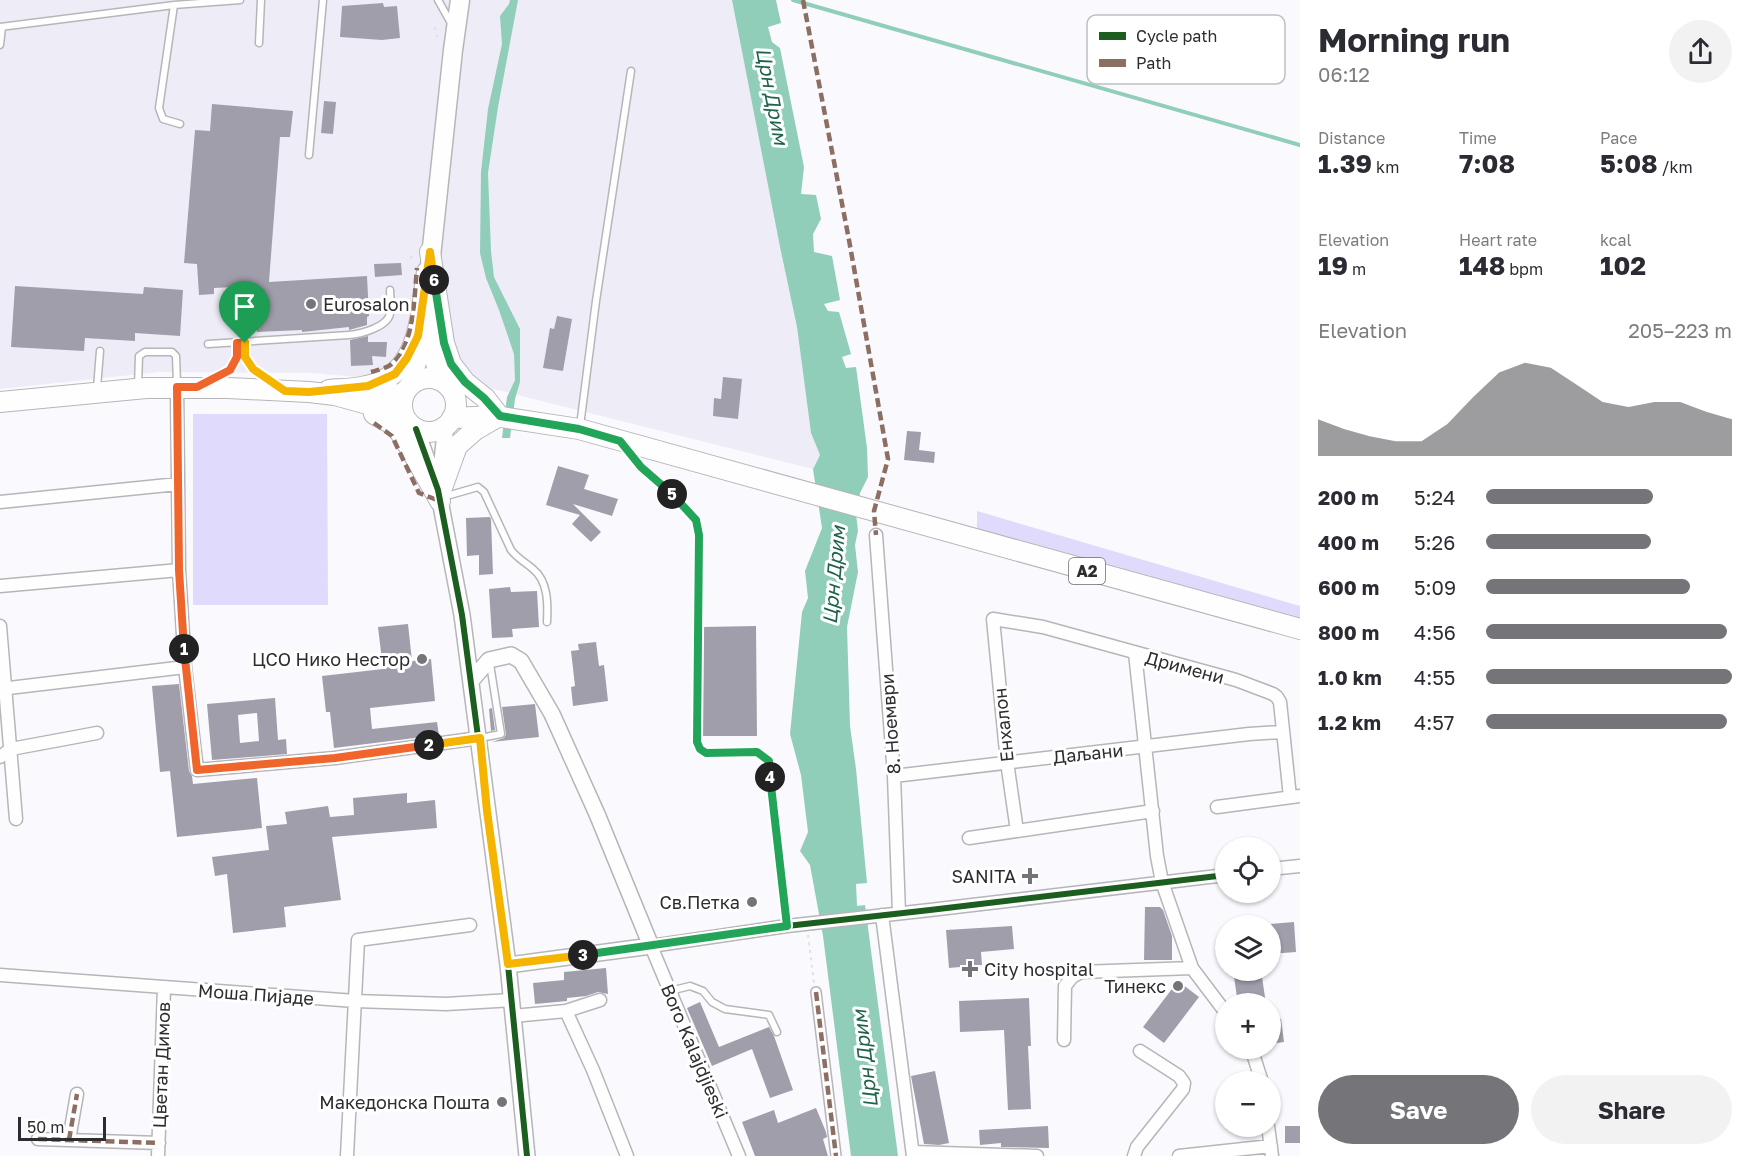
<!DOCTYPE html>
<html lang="en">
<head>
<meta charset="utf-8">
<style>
  :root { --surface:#fff; --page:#f2f2f3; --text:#2b2b33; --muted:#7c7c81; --accent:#757478 }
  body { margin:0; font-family:"Golos Text",sans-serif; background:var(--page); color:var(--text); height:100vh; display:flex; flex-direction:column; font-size:22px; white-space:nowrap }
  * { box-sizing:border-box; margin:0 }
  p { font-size:20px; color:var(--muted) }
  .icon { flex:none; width:33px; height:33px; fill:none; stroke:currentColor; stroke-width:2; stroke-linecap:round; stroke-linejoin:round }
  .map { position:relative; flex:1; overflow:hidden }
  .side { display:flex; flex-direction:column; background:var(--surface); width:450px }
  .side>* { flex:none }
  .fabs { position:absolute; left:1215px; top:837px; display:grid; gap:12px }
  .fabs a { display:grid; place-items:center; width:66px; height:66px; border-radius:50%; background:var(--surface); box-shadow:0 2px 4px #0004; font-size:30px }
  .scale { position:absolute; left:18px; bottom:15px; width:88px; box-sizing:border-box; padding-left:6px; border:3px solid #2d2d30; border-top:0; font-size:16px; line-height:21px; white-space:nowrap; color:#2d2d30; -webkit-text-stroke:4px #fff; paint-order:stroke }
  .pin { position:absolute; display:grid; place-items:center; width:51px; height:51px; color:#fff; margin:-62px -26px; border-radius:50% 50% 50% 0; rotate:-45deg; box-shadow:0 0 6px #0007 }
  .pin .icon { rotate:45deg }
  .km { position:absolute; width:30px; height:30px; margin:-15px; border-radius:50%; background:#222; color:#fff; font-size:16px; line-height:30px; text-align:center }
  .round { display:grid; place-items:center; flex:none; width:63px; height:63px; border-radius:32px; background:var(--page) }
  .overview { display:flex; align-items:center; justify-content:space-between; height:102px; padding:0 18px }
  h1 { font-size:33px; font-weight:700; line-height:45px }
  .figures { display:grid; grid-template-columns:repeat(3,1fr); gap:9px; height:102px; padding:6px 18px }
  .figures div { display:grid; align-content:center }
  .figures b { font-size:26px; font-weight:700 }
  .figures small { font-size:16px; font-weight:400 }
  .figures p { font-size:16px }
  .chart { height:168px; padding:12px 18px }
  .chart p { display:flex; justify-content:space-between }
  .chart svg { width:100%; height:108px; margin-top:6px; fill:var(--accent); opacity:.7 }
  .action { display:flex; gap:12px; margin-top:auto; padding:12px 18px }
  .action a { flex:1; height:69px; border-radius:36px; background:var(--accent); color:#fff; font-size:24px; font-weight:700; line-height:69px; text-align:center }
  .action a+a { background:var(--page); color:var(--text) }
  ul { padding:0 18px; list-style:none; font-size:20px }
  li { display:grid; grid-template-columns:96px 72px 1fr; align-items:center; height:45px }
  li i { height:15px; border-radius:8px; background:var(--accent) }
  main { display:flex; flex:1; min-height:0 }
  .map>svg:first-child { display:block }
</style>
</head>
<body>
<main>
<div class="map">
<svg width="1300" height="1156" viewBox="0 0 1300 1156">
  <rect width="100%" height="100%" fill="#faf9fd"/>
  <path fill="#eeedf7" d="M0,0H732L780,247L797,327L811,433L820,455L813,469L498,390L313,373L159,372L0,389Z"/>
  <path fill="#e0dbfc" d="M193,414H327L328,605H193Z
    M977,511L1300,606V629L977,539Z"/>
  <path fill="#90ceba" d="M510,0H518L498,107L488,173L491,251L494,277L520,329V382L515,399L510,438H502L507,397L515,380L514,354L499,310L486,278L480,253L481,172L488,109L502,44L500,16L509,4Z
    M732,0H776L781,23L768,27L772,42L780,48L804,167L801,194L816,195L821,219L813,234L814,252L832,256L840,300L824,304L828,311L839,312L851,354L842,357L846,368L856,367L867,448L868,477L860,493L856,514L858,531L855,545L858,572L847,627L850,726L856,769L867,883L856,884L857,906L865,905L898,1156H851L823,936L810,865L800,851L808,832L801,775L790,734L802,612L808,598L805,571L822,528L813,469L820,455L811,433L797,327L780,247Z"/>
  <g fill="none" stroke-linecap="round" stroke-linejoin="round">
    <path stroke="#90ceba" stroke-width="4" d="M793,0L1300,145"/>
  </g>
  <path fill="#a09eab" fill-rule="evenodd" d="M383,3L384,7L397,6L400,38L382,40L340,37L342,6Z
    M324,101L336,102L333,134L321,133Z
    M212,104L293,111L290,137H280L269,282L367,276L369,316L367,317V325L349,330V327L302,332V330L257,332L252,311H234V287L214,288V294L199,295L197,264L184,263L195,130L210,131Z
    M401,263L402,275L375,277L374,264Z
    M15,286L143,294L144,287L183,290L180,336L135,333V341L85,338L84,351L11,347Z
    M557,316L572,319L563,371L543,368L550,328L554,329Z
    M368,336V342H387L386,357L372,356L373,365L351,366L350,340Z
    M723,377L742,379L738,419L713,416L714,398L721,399Z
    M907,431L921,432L919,450L935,452L934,463L904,460Z
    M558,466L589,475L584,489L618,499L612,516L573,504L601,532L591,542L572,524L580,515L546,505Z
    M490,517L491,520L493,574L479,575V555L467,556L466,518Z
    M510,587L511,592L537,591L539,627L512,629L513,637L492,638L489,589Z
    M408,624L412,661L431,659L435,701L370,708L372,729L437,722L439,735L334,748L330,712H326L322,676L383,669L378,627Z
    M756,626L757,736H703V627Z
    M596,642L599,666L604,665L608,701L573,706L571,687L575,686L571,651L579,650L578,644Z
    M179,684L189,771L192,776L193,784L257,778L262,828L177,837L170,771L160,772L152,686Z
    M275,698L278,740L286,739L287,754L212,760L207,704ZM257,713L259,741L240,743L238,715Z
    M535,704L539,737L492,742L504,738L506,735L502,707Z
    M492,708L495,730L491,731L489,709Z
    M407,793V803L435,800L437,828L332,837L341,900L284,907L286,927L233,933L227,874L215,876L212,857L269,850L266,826L287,824L285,812L328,806L330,817L354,815L353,798Z
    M1145,907H1160L1163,910L1172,936V960H1144Z
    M1294,922L1296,952L1270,954V924Z
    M1012,926L1014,949L981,952L982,965L949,968L946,930Z
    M606,968L608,994L598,992L586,996L567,998V1001L535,1004L533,983L564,980V972Z
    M1233,970H1261L1266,1004H1238Z
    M1178,981L1199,997L1164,1043L1143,1027Z
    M1029,998L1031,1046H1028L1031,1109L1008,1110L1004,1030L960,1032L959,1001Z
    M700,1002L719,1047L769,1027L774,1036L793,1090L770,1098L752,1049L712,1066L687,1008Z
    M1281,1019L1284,1042L1270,1044V1020Z
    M935,1071L949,1143L939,1145L924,1144L911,1076Z
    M816,1108L826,1132L827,1137L823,1139L828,1156H755L742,1122L774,1110L778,1123Z
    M1048,1126L1049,1148L1001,1147V1143L980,1145L979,1130Z
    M1285,1126H1300V1143H1285Z"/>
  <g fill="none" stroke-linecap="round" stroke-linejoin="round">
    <g stroke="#b6b6b9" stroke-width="9">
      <path id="service" d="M438,0L451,23
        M174,5L159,108L163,119L180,124
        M0,27L174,5L240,0
        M259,43L261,0
        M0,45L2,27
        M309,155L323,0
        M245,343C245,370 258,371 277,385
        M208,344L349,335C361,334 387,327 390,314C392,307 390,297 390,290
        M211,381C230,372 237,365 237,343
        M138,386L139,356L145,352H172L176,356L177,384
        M97,388L100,351
        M580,426L596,301L631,71
        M626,448L641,467L668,489L696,520L699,535L697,742L700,749L706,753L757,752L769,761L787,926
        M443,497L478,487L484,492L511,550C518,559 525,562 533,569C548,581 548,603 547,622
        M480,738L501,734L490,664
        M670,991L690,986L703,991L712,1002L725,1009L769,1015L777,1032"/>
    </g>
    <g stroke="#b6b6b9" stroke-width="12">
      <path id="pedestrian" d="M816,992L836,1156"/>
    </g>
    <g stroke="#b6b6b9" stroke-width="15">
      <path id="minor" d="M177,388L179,570L185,667L197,770L335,758L479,738
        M0,502L178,484
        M876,535L894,776L899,913
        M0,586L179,570
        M0,626L16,819
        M1135,653L1157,856L1162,882L1192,968L1226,1013
        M0,689L185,667
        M0,757L11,749L97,733
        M894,776L1249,734L1282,732
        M1217,807L1300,796
        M1017,831L1007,762L993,619L1043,627L1236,680L1273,694L1277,697L1280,702L1290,797
        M969,838L1153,811
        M1270,869L1300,866
        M882,915L913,1156
        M0,975L355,1001L446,1004L512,1000
        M566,1011L593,1070L627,1156
        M513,1016L566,1011L600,1000
        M1064,1040L1065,986L1072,977L1081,972L1192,968
        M1250,1048L1253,1054L1262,1082
        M1268,1126L1272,1156
        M38,1139L159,1143
        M69,1140L77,1094
        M913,1152L1037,1156
        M158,1156L164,988
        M347,1156L358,940L470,925
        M739,1156L651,946L787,926L930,910L1226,875
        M1134,1156L1137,1147L1183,1089L1184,1083L1179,1076L1140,1051
        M1179,1156L1271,1146"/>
    </g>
    <g stroke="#b6b6b9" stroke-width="18">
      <path id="tertiary" d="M416,429L438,490L462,615L508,965L527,1156
        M440,478L446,425
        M471,681L489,660L511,655L521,661L552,714L597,814L651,946L508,965"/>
    </g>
    <g stroke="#b6b6b9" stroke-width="21">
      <path id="secondary" d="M430,266L453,50L460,0
        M427,329L439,380
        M410,385L426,333"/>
    </g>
    <g stroke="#b6b6b9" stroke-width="22">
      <path id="primary" d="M430,252L444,343L451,364L465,382L485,398L499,416L475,430L457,446L439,496
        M402 405a27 27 0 1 1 54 0a27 27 0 1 1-54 0Z
        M329,390C341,389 355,389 366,386C421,375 420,316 427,272
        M356,395L404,394
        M0,402L146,388H228L309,392L335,395L403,414
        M374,414L396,426L411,450L440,501
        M452,418L495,416L579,429L1300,629"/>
    </g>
    <path stroke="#e0e0e1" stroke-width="2" stroke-dasharray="3 4.5" stroke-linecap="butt" d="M435,27L437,37
      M411,259L412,252
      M808,935L814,983"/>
    <use href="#service" stroke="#fefeff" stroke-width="6"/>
    <use href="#pedestrian" stroke="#fefeff" stroke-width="9"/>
    <use href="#minor" stroke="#fefeff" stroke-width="12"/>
    <use href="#tertiary" stroke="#fefeff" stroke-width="15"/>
    <use href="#secondary" stroke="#fefeff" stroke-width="18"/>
    <use href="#primary" stroke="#fefeff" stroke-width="20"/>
    <path stroke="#8d6e63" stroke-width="4.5" stroke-dasharray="9 4.5" stroke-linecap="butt" d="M803,0L849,240L888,459L874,511L876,535
      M371,372C378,370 388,368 393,363C415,342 414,297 417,268
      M374,423L392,436L419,493L440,501
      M816,992L836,1156
      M38,1139L159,1143
      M69,1140L77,1094"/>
    <g stroke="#fff" stroke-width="10">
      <path id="cycleway" d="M177,388L179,570L185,667L197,770L335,758L479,738
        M416,429L438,490L462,615L508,965L527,1156
        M508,965L787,926L930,910L1226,875"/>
    </g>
    <use href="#cycleway" stroke="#1b5e20" stroke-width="6"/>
  </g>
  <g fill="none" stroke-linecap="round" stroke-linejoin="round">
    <g stroke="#fff" stroke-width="12">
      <path id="split-1" d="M184,649L179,570L177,387H197L230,370L237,357V343H245"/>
    </g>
    <g stroke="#fff" stroke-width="12">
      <path id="split-2" d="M184,649L197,770L335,758L429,745"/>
    </g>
    <g stroke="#fff" stroke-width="12">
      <path id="split-3" d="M429,745L480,738L487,811L508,964L583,955"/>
    </g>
    <g stroke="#fff" stroke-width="12">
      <path id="split-4" d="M583,955L787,926L770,777"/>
    </g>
    <g stroke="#fff" stroke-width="12">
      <path id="split-5" d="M672,494L696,520L699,535L697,742L700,749L706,753L757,752L769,761L770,777"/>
    </g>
    <g stroke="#fff" stroke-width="12">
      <path id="split-6" d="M434,280L444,343L451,364L465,382L484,398L500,416L579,429L620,441L641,467L672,494"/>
    </g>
    <g stroke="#fff" stroke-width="12">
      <path id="split-7" d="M245,343V357L253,369L285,391L309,392L368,386L395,374L407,358L418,336L430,252L434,280"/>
    </g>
    <use href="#split-1" stroke="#f0652b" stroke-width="8"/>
    <use href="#split-2" stroke="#f0652b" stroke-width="8"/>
    <use href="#split-3" stroke="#f5b400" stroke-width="8"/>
    <use href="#split-4" stroke="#22a559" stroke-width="8"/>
    <use href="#split-5" stroke="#22a559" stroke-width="8"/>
    <use href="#split-6" stroke="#22a559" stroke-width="8"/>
    <use href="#split-7" stroke="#f5b400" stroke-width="8"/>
  </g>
  <g fill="#757478" stroke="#fff" stroke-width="2">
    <circle cx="311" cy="304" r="6"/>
    <circle cx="422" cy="659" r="6"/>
    <path d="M1027 867h6v6h6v6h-6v6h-6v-6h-6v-6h6z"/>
    <circle cx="752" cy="902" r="6"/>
    <path d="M967 960h6v6h6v6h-6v6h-6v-6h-6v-6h6z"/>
    <circle cx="1178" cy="986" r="6"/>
    <circle cx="502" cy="1102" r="6"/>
  </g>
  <g text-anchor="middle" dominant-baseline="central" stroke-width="6" stroke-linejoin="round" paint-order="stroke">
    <rect fill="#fff" stroke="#6c6c6e" stroke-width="1.5" x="1069" y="558" width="36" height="26" rx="4.5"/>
    <g font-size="16" font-weight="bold" fill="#2d2d30">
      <text x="1087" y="571">A2</text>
    </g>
    <g font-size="18" fill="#2d2d30" stroke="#fff" text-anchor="end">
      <text x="323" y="304" text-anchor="start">Eurosalon</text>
      <text x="410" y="659">ЦСО Нико Нестор</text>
      <text x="1016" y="876">SANITA</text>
      <text x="740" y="902">Св.Петка</text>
      <text x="984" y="969" text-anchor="start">City hospital</text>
      <text x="1166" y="986">Тинекс</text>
      <text x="490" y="1102">Македонска Пошта</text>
    </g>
    <g font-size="18" fill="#2d2d30" stroke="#fff">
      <text transform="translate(1185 667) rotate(15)">Дримени</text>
      <text transform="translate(890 724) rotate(-94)">8. Ноември</text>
      <text transform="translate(1003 725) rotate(-96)">Енхалон</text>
      <text transform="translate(1088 753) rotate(-6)">Даљани</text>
      <text transform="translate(256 994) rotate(4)">Моша Пијаде</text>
      <text transform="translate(695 1051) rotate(67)">Boro Kalajdjieski</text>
      <text transform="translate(161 1065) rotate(-88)">Цветан Димов</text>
    </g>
    <g font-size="20" font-style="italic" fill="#1f634e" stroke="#fff">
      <text transform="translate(773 96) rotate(79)">Црн Дрим</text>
      <text transform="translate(833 575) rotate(-85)">Црн Дрим</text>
      <text transform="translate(864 1059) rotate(-97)">Црн Дрим</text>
    </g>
  </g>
  <rect x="1087" y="15" width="198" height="69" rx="9" fill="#fff" stroke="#c0c0c1" stroke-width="1.5"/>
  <rect x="1099" y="32" width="27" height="8" fill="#1b5e20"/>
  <rect x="1099" y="59" width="27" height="8" fill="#8d6e63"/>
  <g font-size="16" fill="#2d2d30">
    <text x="1136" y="42">Cycle path</text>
    <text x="1136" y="69">Path</text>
  </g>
</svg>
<div class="fabs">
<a><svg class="icon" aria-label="locate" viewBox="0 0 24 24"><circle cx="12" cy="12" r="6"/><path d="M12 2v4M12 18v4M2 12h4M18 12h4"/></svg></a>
<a><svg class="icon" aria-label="layers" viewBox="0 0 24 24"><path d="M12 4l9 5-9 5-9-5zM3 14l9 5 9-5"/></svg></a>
<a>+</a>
<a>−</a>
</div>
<div class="scale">50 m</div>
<div class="pin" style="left:245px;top:343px;background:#1e9e55"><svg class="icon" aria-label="arrive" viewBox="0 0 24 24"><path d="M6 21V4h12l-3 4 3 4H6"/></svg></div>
<b class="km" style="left:184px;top:649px">1</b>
<b class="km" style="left:429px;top:745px">2</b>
<b class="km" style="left:583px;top:955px">3</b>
<b class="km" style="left:770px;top:777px">4</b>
<b class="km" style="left:672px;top:494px">5</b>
<b class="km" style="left:434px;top:280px">6</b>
</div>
<section class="side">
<div class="overview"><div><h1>Morning run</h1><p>06:12</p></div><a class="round"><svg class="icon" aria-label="share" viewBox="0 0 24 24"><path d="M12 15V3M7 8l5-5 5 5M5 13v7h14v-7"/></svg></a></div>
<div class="figures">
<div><p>Distance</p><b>1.39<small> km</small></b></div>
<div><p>Time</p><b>7:08</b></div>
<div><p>Pace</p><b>5:08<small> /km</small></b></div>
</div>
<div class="figures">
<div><p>Elevation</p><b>19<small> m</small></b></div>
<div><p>Heart rate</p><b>148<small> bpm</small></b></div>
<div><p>kcal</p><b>102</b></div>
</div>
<div class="chart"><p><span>Elevation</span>205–223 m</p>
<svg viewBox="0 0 160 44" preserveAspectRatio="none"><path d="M0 44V29L10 33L20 36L30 38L40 38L50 31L60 20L70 10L80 6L90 8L100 15L110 22L120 24L130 22L140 22L150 26L160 29V44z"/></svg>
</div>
<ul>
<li><b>200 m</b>5:24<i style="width:68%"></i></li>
<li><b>400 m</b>5:26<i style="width:67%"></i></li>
<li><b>600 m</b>5:09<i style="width:83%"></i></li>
<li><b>800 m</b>4:56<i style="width:98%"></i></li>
<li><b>1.0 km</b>4:55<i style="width:100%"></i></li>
<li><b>1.2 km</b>4:57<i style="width:98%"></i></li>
</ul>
<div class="action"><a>Save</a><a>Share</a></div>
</section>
</main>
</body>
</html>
